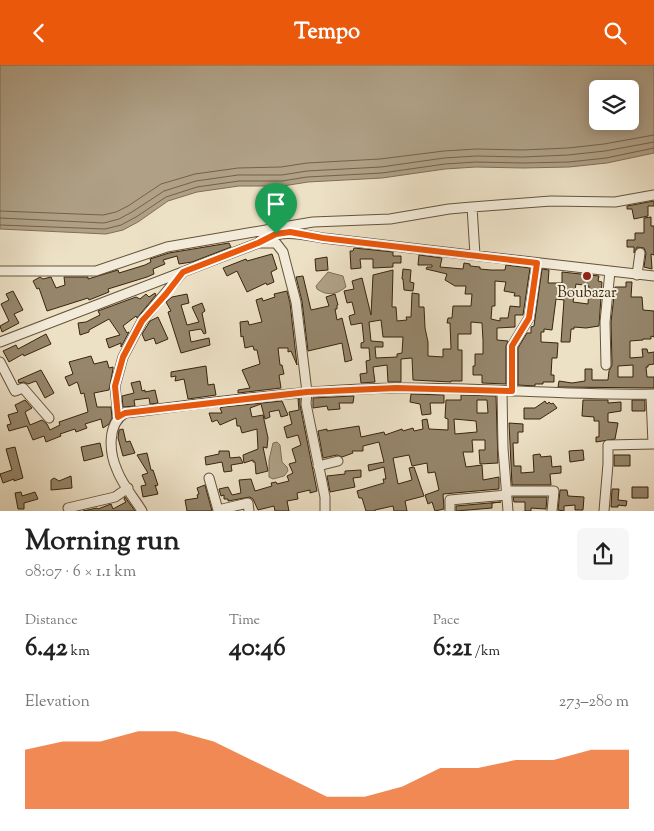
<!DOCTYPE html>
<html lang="en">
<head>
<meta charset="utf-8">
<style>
  :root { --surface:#fff; --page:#f6f6f6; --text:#222; --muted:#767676; --accent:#ea580c }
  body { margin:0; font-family:"Sorts Mill Goudy",serif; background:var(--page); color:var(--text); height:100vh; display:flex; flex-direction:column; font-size:19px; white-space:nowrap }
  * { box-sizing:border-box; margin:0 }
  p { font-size:16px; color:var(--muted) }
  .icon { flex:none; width:28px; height:28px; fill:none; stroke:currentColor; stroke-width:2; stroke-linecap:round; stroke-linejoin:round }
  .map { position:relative; height:446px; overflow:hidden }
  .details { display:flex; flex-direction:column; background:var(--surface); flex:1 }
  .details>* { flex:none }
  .controls { position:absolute; left:589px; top:15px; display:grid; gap:10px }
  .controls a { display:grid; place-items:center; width:50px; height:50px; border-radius:8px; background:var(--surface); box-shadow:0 2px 12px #0003; font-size:25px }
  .pin { position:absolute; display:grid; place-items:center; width:42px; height:42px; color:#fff; margin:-51px -21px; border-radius:50% 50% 50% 0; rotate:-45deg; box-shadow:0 0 5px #0007 }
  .pin .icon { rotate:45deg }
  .round { display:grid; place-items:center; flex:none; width:52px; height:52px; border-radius:8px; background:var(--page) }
  .head { display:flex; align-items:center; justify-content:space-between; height:85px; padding:0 25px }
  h1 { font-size:28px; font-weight:800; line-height:38px }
  .figures { display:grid; grid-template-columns:repeat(3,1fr); gap:8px; height:85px; padding:5px 25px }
  .figures div { display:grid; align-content:center }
  .figures b { font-size:25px; font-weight:800 }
  .figures small { font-size:14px; font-weight:400 }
  .figures p { font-size:14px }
  .chart { height:140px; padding:10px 25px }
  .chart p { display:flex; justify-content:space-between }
  .chart svg { width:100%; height:90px; margin-top:5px; fill:var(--accent); opacity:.7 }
  header { display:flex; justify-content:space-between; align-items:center; height:65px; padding:0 25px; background:var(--accent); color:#fff; font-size:22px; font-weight:800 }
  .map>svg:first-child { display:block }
</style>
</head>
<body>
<header><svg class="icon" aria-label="back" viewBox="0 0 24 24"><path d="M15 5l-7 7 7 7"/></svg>Tempo<svg class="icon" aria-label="search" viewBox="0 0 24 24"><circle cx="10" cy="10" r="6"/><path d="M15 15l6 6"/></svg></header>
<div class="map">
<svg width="654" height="446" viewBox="0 0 654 446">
  <rect width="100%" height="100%" fill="#ece0c5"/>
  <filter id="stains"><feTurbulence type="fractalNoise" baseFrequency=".004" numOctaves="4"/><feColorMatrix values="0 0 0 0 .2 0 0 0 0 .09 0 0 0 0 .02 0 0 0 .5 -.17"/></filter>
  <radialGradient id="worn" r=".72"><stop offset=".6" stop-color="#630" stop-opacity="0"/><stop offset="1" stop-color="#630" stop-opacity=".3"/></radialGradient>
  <path fill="#afa086" stroke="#806f55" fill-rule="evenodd" d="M0,0H654V88L607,98L569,102L523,103L476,102L445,104L382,113L308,117L283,121H239L197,127L168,136L138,157L123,165L106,169L0,164ZM598,24H630V56H598Z
    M328,207L343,211L346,222C336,230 327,231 317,224L316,221Z
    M277,377L280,380L282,397L287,402L288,406L284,411L273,414L269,412V395L273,378Z"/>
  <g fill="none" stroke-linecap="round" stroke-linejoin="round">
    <path stroke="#746248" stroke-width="1" d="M0,146L103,150L116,147L128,141L161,119L195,109L238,103L281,102L307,98L380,94L444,86L476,84L523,85L568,83L604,79L654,70
      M0,153L104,158L119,154L132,147L164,126L196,116L238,110H282L307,106L381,102L444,93L476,91L523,92L568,90L605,86L654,77
      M0,160L105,164L121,160L136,152L166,132L197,122L239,116H282L307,112L382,108L445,99L476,97L523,98L569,97L606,93L654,83"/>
  </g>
  <path fill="#96866c" stroke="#39250b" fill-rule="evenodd" d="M654,136V141H648V151L634,154L632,144H627V141Z
    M651,152V161H654V190L651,189L652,204L644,202L646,188L644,183L637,182L634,188V182H627V175H635V168H644V153Z
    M229,178L231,182L192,197L179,199L177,191L163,195L165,199L153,204L154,209L147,212L108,224L109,227L89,235L88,233L47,246L39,223L37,224L33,216L40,212L43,214L51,212L56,223L65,220L64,212H88V214L118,205L119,208L145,200L151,197L150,194L169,188Z
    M354,183L393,187V191H401V198H393V202L373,203V194H360L361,203L351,204L350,186H353Z
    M272,189L277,204L271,207L274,217L267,220L266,218L247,227L237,206L227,211L223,203L246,194L247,196Z
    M419,190L442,193L440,202L463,204L464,198L470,199V201L480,202V204L491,205H505L506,200L530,203L523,250H515V262L497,263V275L508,276L506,281V319L482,318V310H473V301H475V289H483V275L482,258L471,257V269H458V285H462V316H451V317L413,315L412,293L401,294V317H388L387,300L373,302L375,317L361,318L360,309L367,308L366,296L370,295L369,283H361V278L364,277L362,258L351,260L349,251L355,249L352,237L347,238L344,226L354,224L352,216L362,213L371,250L373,210L393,205L392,242H396L397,256L407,255L406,252H411L412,228L419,229V242H424L425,263L428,277V291L443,292V284H451L450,258H447L448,253H452L453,241H471L472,229H465L466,221H455L445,215L447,209L426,204L427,202H432V200H418ZM495,216L506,217L504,226L515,228L514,231H520V242L510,241L508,253H500V256L491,254L492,241H495ZM381,255L383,272H403L402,288L397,289V292L376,293L375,282H383V277L371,276L369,257Z
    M327,192L328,205L316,206L315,194Z
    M403,204L411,205L410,217L414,218L413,226L404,225L403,214H402Z
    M542,204L549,205L548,218H562V207L599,211L598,216L602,217L599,261L586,263L574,262V264H571L570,277H561L564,235L556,234L552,265L544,264V267H541V277L558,278L557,293H552L551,310H554V317H543V319H535V321L518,320V283L527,268H531V262L534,261ZM576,219L589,221L588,239L573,237Z
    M303,211L311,245L329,241L326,232L335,229L338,240H337V244H335L337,255L342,253L352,295L345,297L342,278L308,286L302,236L296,212Z
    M626,217H632L631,232H642L643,245L654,246V272L651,271V274H643V275L630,276V293L643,292L642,284H647L648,288L654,287V299L648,300V302H646L647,312H654V323L558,322L559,316L572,318L585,316V304H592V315H608L609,306L612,300L611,257L615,222H626ZM633,300V312H618V301Z
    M13,226L23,245L14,249L19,258L2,267L0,261L9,256L1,239L9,235L6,229Z
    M287,226L290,238L297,300L291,286L288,287V283H278L280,300H282L284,309L279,310L281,323L238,328V325L250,323L242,305L260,299L257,285H254L253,281L245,283L243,271L241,272L240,257L248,256L249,260L262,257L256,235L262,233L263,236L275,232L274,229Z
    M155,228L156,230L137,253L136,251L123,261L127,268L129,267L121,282V278L109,283L106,274L120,270L109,254L89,265V267L80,270L78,258L86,257L100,250L98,246L136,232L140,234L146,229L149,232Z
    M187,229L189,238L181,240L187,260L199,257L192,242L202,238L205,246L202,248L206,268L204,269L201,264L189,266L191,277L209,273L210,280L181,288L168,247L171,246L166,237L172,232Z
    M158,252L168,274L156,279L154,273L145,276L142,269L150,256Z
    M46,269L51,279L24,291L23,289L9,297L3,286L16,280L18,284Z
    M91,291L94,299L107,296L109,303L113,302V304L109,325L94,328L97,342H111L112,353L109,359L103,363L101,354L85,359L87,363L76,367L75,364L60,369L61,371L46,377L44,371L33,375L27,361L9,366L7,360L11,359L8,350L18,347L15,340L25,335L32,343L25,347L30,360L42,355L47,359L50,365L60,360L59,357L88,347L84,328L81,329L78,319L77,317L69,321L65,312L73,309L69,297Z
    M206,301L208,320L214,319L216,330L188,334L184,314L175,316L176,311L171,312V307Z
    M41,305L54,328L45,333L36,316L28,319L24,317L19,318L18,315Z
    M140,316L142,326L145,325V327L155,325L158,338L150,339L149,333L134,335L135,341L123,342L122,331L134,328L131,318Z
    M411,329L444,330V338H430L431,349L422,350L420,339L410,337Z
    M461,330L496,331L498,398L480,399L479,385H485V375H472L473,387H463L466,402L482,400L483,415L499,412V424L443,429L444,444L435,446L432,437L428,439L425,430L439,425L435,407L428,408L427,398L412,401L409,390L393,393L398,419L412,415L409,403L414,402L424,431L405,436L407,446H394L393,441L375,445V446H366L362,433H359L357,426L384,418L383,414H386L384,402L369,406L368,400L384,397L379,377L363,381V386H352L353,388L342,392L337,390L323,393L318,366L327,364V366L359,361L361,372L384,367L385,370L402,364L403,366L413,363L414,366L423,364L422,355L427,354L429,364L448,365V354L445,353L446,335H461ZM477,335H487L488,348H477ZM454,354L476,356L477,367L455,369Z
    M354,331L353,338H339L340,344L328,345L327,341L313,343V333Z
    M298,334H300V340L317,426L310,428V425L297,428L298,434L287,436L289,446H275L274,441L258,445L253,434L250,432L228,436V434H224V430L221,431L219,424L228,422L232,430L241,428L239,415L251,414L255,426L272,421L271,418L276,417L277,419L289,416L287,411L293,408L289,399L296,397L292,384L301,380L298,370L287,373L284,362L292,359L289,347L299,345Z
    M583,335H608V338L621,337V346L608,348V357L618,358L615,374L596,377V372H599V356H594V352L582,351Z
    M632,335H645V346H632Z
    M282,336L288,350L281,352L279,345L269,347L270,352L265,354L261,339L250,343L252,352L263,350L268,373L267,383L263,382L268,406L256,409L255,397H253V395L244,398L243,390L258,384L257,364L242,368L240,361H237L236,353L220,360L217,355L212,357L209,348H222L220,343L223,342Z
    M545,336L547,339L549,337L551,339L553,338L557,343L540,354H524V343H535Z
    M509,358L523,359V367H518V378H513L514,401H521V408L534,407L533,390L540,389L541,392L551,391L552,402L561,401V408L550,409L551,420H512Z
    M123,364L126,377L130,376L135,388L123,391L118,373L119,365Z
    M100,378L103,391L84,396L81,382Z
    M15,382L23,413L14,416V414L3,418L0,409L12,405L6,384Z
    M583,385L584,395L570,397L569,386Z
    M219,386H229L230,393L240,392L243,398L231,400L232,406L224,407L222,397L206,400L205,392L219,389Z
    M147,388L151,405H153L158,420L156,421L155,420L158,429L143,432L141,421L146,420L142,410L148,408L137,390Z
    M614,390H630V401H614Z
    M361,405V412L353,413L355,422L330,427L327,411L345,409V406Z
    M71,411L72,423L51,425V415L54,413L59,416Z
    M205,420L212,446H187L185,435L198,433L197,430L199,429L197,423Z
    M632,422H648V433H632Z
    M612,424H619L618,435L627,436L626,441L618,440V442H611Z
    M560,425H567L568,431L584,432L583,445H575V440L564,441V446L558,445Z
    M21,427L22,431L35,427L38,434L24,438V444H18L15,428Z
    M125,432L135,446H83L97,443L98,444L111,439L113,444L126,437L124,434Z
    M513,432H547L546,444L531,443V446H525V437H514Z
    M501,437L492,438V443L456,446V441Z"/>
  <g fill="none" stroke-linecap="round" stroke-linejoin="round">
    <g stroke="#66543a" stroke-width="11">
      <path id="minor" d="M260,176C283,164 299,169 323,173L654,211
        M475,190L472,142L551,136L615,137L654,130
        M0,206H96L167,182L277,163L313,157L390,154L449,144L472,142
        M637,210L640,188
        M0,277L258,178H276L283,187L296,237L307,327L306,339L325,432V446
        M0,297L15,326L23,323L49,353
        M606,300L605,257L610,206
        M502,326L503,383L508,446
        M512,326V281L529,253L537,198
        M118,352L115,321L123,292L142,256L182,208
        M318,401L338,396
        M209,413L218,445L248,438L249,446
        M506,426H554L552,446
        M68,443L115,432L128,423
        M142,446C134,433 122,419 117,405C109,387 107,359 125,348C215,337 306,324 397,323C482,322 568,331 654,329
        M450,446V435L507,430
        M604,446L608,399V380L653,379L651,330"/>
    </g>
    <use href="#minor" stroke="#f3ebd9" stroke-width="9"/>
  </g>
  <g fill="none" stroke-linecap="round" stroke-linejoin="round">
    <g stroke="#fff" stroke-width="10">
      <path id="route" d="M290,167L323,173L537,198L529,253L512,281V326L396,323L307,327L125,348L118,352L115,321L123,292L142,256L166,229L183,207L258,178L276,169Z"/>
    </g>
    <use href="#route" stroke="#ea580c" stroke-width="6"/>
  </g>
  <circle fill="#8f2418" stroke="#f3ebd9" stroke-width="2" cx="587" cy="211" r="5"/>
  <g text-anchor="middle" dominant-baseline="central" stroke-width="4" stroke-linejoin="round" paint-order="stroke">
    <g font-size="15" fill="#39250b" stroke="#f3ebd9">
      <text x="587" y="228">Boubazar</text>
    </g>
  </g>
  <rect width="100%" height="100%" filter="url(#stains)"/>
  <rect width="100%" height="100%" fill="url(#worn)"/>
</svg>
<div class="controls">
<a><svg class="icon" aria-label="layers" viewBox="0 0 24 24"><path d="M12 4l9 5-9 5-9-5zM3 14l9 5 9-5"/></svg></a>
</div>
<div class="pin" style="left:276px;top:169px;background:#1e9e55"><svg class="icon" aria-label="arrive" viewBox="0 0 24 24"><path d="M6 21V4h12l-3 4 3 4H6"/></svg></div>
</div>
<section class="details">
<div class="head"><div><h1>Morning run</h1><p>08:07 · 6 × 1.1 km</p></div><a class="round"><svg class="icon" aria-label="share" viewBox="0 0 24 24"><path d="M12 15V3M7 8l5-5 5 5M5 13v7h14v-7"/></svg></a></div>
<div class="figures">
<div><p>Distance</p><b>6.42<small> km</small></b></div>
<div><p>Time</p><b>40:46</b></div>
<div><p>Pace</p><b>6:21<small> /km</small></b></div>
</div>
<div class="chart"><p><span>Elevation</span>273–280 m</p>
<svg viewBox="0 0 160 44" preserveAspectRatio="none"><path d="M0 44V15L10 11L20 11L30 6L40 6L50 11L60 20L70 29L80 38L90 38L100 33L110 24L120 24L130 20L140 20L150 15L160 15V44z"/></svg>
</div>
</section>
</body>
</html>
